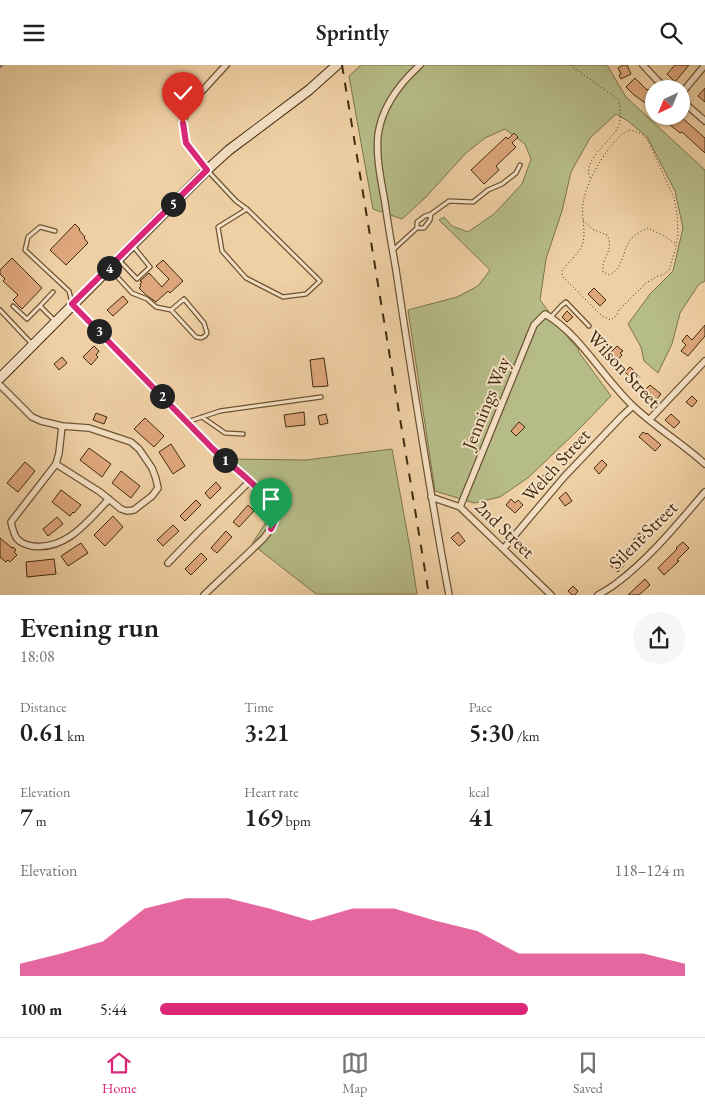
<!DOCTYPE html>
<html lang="en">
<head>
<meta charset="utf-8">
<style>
  :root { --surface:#fff; --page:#f6f6f6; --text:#202124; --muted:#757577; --line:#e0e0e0; --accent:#db2777 }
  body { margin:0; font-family:"EB Garamond",serif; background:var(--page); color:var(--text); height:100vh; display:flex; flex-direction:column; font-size:19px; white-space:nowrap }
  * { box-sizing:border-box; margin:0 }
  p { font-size:16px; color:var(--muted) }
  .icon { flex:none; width:28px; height:28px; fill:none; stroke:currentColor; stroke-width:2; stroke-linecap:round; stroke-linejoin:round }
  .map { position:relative; height:530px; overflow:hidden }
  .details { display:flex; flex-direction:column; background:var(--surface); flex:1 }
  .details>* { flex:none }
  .needle { width:32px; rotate:224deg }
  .tools { position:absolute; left:645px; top:15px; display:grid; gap:10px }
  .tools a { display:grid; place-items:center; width:45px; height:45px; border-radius:50%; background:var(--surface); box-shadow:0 1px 4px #0004; font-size:25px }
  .pin { position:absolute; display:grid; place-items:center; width:42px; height:42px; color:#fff; margin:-51px -21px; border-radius:50% 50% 50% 0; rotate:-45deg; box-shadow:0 0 5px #0007 }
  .pin .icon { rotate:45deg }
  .km { position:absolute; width:25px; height:25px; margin:-12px; border-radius:50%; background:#222; color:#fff; font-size:14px; line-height:25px; text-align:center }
  .round { display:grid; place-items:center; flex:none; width:52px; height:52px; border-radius:26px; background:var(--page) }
  .head { display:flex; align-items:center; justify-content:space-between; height:85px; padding:0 20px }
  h1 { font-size:28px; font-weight:600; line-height:38px }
  .stats { display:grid; grid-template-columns:repeat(3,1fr); gap:8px; height:85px; padding:5px 20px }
  .stats div { display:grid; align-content:center }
  .stats b { font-size:25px; font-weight:600 }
  .stats small { font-size:14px; font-weight:400 }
  .stats p { font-size:14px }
  .chart { height:140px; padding:10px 20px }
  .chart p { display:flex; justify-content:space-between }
  .chart svg { width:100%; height:90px; margin-top:5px; fill:var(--accent); opacity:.7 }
  ul { padding:0 20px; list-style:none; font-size:16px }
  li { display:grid; grid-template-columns:80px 60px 1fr; align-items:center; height:38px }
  li i { height:12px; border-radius:6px; background:var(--accent) }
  header { display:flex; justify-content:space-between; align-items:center; height:65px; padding:0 20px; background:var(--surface); font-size:22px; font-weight:600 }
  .tabs { display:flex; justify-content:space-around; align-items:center; height:70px; border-top:1px solid var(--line); background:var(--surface); font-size:14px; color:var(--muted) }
  .tabs a { display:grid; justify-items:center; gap:2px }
  .tabs .on { color:var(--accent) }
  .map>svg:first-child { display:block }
</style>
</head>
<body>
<header><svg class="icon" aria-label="menu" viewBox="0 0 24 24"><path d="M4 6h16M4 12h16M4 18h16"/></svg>Sprintly<svg class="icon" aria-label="search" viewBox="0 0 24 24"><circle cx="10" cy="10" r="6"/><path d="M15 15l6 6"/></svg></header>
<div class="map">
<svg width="705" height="530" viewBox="0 0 705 530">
  <rect width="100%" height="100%" fill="#efd0a4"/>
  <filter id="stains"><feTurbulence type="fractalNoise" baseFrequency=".004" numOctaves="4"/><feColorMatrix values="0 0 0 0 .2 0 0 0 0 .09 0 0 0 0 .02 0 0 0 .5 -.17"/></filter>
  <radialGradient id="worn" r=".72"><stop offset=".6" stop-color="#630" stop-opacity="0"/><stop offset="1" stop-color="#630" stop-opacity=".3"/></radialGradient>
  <path fill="#b6bc88" stroke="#7c744b" d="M361,0H607L626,32L705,105V216L699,219L680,248L672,279L658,308L644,296L641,282L628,259L650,229L673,206L683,163L675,126L647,72L628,56L616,49L590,73L571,107L562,146L546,194L540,235L570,275L579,285L578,286L611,331L580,363L529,412L500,432L474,438L435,426L408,245L457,232L478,221L490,205L439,155L444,152L452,161L468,167L494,149L522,119L531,94L525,79L505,64L485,73L466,88L425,133L402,154L373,144L349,11Z
    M392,384L410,483L417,529H316L252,479L275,443L227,394L306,395Z"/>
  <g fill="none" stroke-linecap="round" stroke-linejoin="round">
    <path stroke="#797d6f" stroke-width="2" d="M0,2L2,0"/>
  </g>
  <path fill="#dea67b" stroke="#422b0e" d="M623,0H627L631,9L621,14L619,10L621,9L618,3Z
    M675,0H689L675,17L667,9Z
    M635,13L647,25L648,24L654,30V44L634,30L626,22Z
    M705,23V37L698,31Z
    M659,51H680L705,73V88L682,67L680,68Z
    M514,68L518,72L512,78L516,82L496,101L499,105L484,119L471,105L506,72L508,74Z
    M75,159L80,164L79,165L85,172L84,173L88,178L66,200L50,185Z
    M12,193L42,223L22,244L13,235L18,230L3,216L5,214L0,209V205Z
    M163,195L183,216L170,228L168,226L156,237L146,230L139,223L141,221L140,219L142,217L140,216L149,208L162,222L169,214L156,201Z
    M594,223L606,235L600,241L588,229Z
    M123,231L128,237L113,251L107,245Z
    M567,246L573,252L567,257L562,252Z
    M705,260V271L688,291L681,286L686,280L682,276L687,270L692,275Z
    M94,281L99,286L96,290L98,292L91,300L83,292Z
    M617,281L623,286L620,288L622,290L616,297L608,290Z
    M62,292L67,298L59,305L54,299Z
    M324,293L328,321L313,322L310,295Z
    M630,302L640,311L635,317L625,307Z
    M650,320L661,329L656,335L645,325Z
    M692,331L697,336L692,342L686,337Z
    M304,347L305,360L286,362L284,350Z
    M96,348L107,352L104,359L93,355Z
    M326,349L328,358L320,360L318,351Z
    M671,349L680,357L674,363L665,355Z
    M145,353L164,371L154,382L134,364Z
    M519,357L525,362L516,371L511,366Z
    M643,367L646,369L647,368L661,380L655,386L639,372Z
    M171,379L185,401L173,409L159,387Z
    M89,383L111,399L102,412L80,395Z
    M602,395L607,400L599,409L594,403Z
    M25,397L35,406L18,427L7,418Z
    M551,402L557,407L555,410L556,411L552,415L551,414L545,420L540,414Z
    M121,406L140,421L131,433L112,418Z
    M216,417L221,423L210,434L205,428Z
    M61,425L81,440L74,448L73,447L70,451L52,437Z
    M566,427L572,436L565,441L559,433Z
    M511,434L515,438L518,435L523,440L515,448L506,440Z
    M196,435L201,440L185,456L180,451Z
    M248,440L254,446L239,462L233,457Z
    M113,451L123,462L105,481L94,470Z
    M57,452L63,459L48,471L43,464Z
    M173,460L179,466L163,481L157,475Z
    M226,466L232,472L217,488L211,483Z
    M458,467L465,476L459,481L451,473Z
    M639,468L645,472L638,481L632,477Z
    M0,473L12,483L13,482L16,485L14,487L17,490L10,497L8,495L6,497L0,492Z
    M683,477L689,483L677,495L679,496L664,510L658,503L677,484L676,483Z
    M81,478L88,488L68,501L61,491Z
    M201,488L207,494L191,510L185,504Z
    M617,492L619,494L621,492L627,497L618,507L610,500Z
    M54,494L56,509L27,512L26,497Z
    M645,514L650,520L639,530H628Z
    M573,521L578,526L575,530H572L568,526Z"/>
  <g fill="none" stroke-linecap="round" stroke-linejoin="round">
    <g stroke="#6d5434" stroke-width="5.5">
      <path id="lane" d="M207,105L236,136L247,144L320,216L306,229L283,232L246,213L222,186L218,162L247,144
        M431,149L449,136L473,137L488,125L502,119L516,108L520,100
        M55,166L40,162L28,172L25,185L69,226L72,238
        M393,185L417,163H424L430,155L431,149L425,151L417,157V163
        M118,194L137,214L150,202L133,181
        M111,205L132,228L147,234L156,242L171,245L196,272L201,273L205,271L207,268L204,258L184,234L171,245
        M53,227L40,241L55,256
        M13,241L27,254L40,241
        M0,245L32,279
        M551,252L561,241L566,237L589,261
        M202,352L225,368L243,369
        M187,357L220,346L321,332"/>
    </g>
    <g stroke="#6d5434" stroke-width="8">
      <path id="street" d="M420,0C399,19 382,41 378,70C376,93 381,115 385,138C388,160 392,182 396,205C412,313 429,422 449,530
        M643,0L657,15L667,24
        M681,29L705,0
        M681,35L705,56
        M207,105L186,78L183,58L186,45L194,35L226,0
        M72,239C120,287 166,337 214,385C231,402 263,422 273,444C279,456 270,465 263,474L204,530
        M0,320L32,352L41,356L62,361L89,363L131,377L139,384L152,403L156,414L158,423L152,431L134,445L127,446L121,444L100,427L56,399
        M650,354L705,296
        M62,361L59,388L56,399L11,457C14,471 16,478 32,481C66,486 88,456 109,434
        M431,432L460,442L551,530
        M460,442L534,260L545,249C580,269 603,313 633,341C655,362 682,378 705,399
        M504,483L564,412L622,351L633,341
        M168,498L197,468L250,416
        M598,530C605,526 612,522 618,517C651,492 678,458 705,427"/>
    </g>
    <g stroke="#422b0e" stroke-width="11">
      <path id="secondary" d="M0,313L207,105L229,85L309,25L337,0"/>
    </g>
    <path stroke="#422b0e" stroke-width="1" stroke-dasharray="1 2.5" stroke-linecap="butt" d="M570,0L619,35C620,44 622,54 618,62C611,77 582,94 590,113
      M629,65C640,67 645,70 650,80L674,133L677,148L678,169L676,182L669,205L663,210L658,211L646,218L619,245L616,251L611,255L602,251L562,211V206C568,197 580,188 583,178C586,165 581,151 583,139C585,118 610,74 629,65Z
      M583,155L592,164L607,170C615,186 601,192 603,207L609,210C624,204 622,185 631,174C635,169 642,166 648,163L664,171L676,179"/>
    <use href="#lane" stroke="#f5e0c4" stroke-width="3"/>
    <use href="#street" stroke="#f5e0c4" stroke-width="5.5"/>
    <use href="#secondary" stroke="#f5e0c4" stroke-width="9"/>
    <path stroke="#422b0e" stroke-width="2" stroke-dasharray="9 9" stroke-linecap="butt" d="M342,0L429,530"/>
  </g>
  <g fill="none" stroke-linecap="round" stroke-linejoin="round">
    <g stroke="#fff" stroke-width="10">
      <path id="route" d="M183,58L186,78L207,105L72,239C119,287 166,336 213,384C233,403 257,418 272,442C277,450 275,456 271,464"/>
    </g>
    <use href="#route" stroke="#db2777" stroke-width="6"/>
  </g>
  <g text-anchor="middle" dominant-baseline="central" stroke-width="4" stroke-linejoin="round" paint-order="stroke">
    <g font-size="19" fill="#422b0e" stroke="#f5e0c4">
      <text transform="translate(624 304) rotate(47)">Wilson Street</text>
      <text transform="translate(486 338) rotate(-68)">Jennings Way</text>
      <text transform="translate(556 400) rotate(-48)">Welch Street</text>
      <text transform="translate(505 464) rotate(44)">2nd Street</text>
      <text transform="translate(643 470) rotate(-45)">Silent Street</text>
    </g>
  </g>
  <rect width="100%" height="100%" filter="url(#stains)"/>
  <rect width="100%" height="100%" fill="url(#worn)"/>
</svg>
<div class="tools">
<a><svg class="needle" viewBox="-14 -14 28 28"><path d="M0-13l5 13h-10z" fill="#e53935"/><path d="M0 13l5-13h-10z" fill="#757577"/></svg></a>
</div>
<div class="pin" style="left:271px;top:464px;background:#1e9e55"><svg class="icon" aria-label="arrive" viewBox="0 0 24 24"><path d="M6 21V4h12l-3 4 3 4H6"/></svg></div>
<div class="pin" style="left:183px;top:58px;background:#d93025"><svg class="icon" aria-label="check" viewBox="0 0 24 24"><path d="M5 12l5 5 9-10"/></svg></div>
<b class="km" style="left:225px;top:395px">1</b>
<b class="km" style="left:162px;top:331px">2</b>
<b class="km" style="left:99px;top:266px">3</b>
<b class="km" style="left:109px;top:203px">4</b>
<b class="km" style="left:173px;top:139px">5</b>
</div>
<section class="details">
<div class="head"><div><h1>Evening run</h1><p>18:08</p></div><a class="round"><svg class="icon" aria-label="share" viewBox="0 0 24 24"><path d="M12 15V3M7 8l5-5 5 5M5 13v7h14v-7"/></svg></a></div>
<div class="stats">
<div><p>Distance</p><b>0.61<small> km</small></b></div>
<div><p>Time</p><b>3:21</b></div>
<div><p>Pace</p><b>5:30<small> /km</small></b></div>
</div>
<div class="stats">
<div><p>Elevation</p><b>7<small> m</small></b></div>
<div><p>Heart rate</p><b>169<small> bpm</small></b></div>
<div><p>kcal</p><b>41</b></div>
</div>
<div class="chart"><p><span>Elevation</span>118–124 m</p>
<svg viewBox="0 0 160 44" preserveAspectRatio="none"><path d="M0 44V38L10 33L20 27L30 11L40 6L50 6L60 11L70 17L80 11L90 11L100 17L110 22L120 33L130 33L140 33L150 33L160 38V44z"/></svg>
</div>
<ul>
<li><b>100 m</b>5:44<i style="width:70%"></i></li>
</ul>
</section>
<nav class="tabs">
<a class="on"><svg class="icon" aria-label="home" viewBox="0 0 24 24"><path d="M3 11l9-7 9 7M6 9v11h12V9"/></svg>Home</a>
<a><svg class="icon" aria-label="map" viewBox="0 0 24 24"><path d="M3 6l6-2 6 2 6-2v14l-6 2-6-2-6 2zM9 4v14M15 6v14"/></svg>Map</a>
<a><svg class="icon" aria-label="saved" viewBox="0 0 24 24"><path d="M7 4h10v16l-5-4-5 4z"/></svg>Saved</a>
</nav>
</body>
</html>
